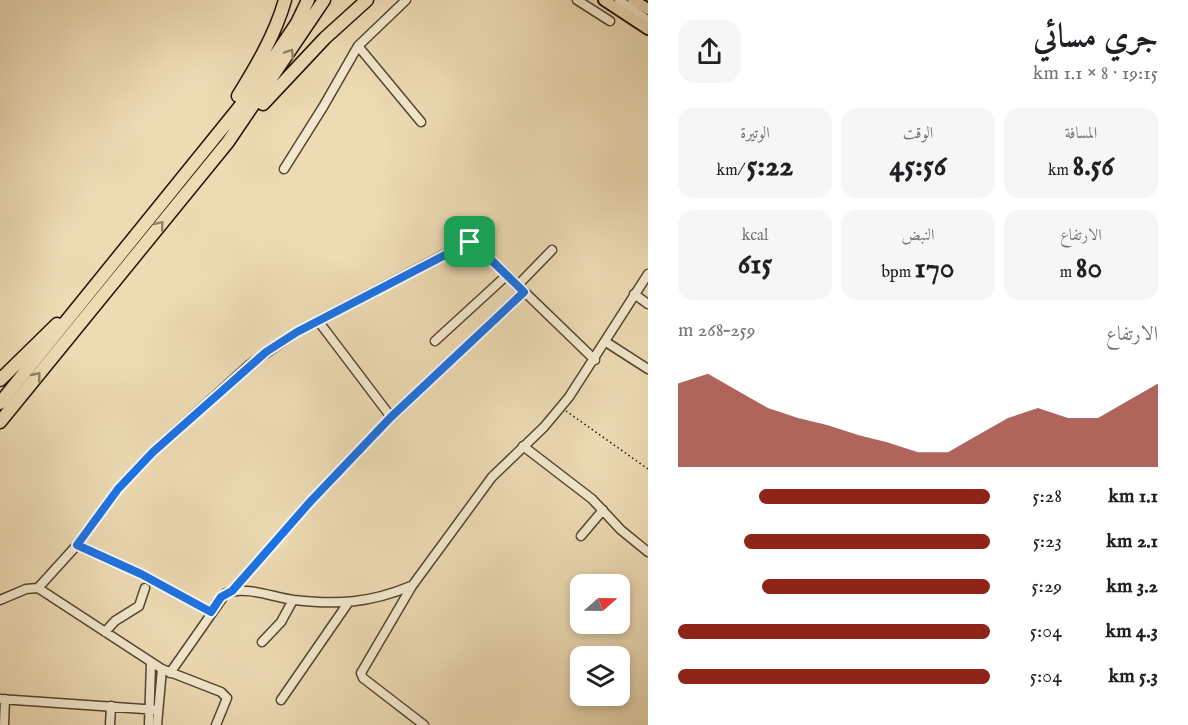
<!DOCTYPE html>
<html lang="ar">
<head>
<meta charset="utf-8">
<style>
  :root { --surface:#fff; --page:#f6f6f6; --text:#202124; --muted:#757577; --accent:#8f2418 }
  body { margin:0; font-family:"IM FELL English",Amiri,serif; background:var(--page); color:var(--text); direction:rtl; height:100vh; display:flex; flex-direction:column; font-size:22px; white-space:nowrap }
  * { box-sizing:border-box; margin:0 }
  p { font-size:20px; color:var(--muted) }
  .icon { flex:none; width:33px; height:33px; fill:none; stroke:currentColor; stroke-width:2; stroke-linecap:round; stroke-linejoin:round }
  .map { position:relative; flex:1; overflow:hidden; direction:ltr }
  .details { display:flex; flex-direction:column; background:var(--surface); width:540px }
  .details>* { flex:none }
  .needle { width:39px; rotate:70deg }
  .fabs { position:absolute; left:570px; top:574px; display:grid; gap:12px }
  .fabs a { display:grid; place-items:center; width:60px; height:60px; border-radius:12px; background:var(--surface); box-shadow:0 3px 9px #0003; font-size:30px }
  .pin { position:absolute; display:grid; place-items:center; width:51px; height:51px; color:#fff; margin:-26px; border-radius:12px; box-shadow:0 3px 9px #0006 }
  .round { display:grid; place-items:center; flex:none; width:63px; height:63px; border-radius:18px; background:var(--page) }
  .head { display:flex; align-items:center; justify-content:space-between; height:102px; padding:0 30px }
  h1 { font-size:33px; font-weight:800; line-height:45px }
  .stats { display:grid; grid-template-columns:repeat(3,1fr); gap:9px; height:102px; padding:6px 30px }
  .stats div { display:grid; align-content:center; border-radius:15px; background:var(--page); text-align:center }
  .stats b { font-size:30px; font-weight:800 }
  .stats small { font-size:16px; font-weight:400 }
  .stats p { font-size:16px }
  .chart { height:168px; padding:12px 30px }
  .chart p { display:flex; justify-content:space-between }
  .chart svg { width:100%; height:108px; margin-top:6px; fill:var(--accent); opacity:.7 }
  ul { padding:0 30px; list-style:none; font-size:20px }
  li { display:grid; grid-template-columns:96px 72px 1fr; align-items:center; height:45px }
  li i { height:15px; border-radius:8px; background:var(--accent) }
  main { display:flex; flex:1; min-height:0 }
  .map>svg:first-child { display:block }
</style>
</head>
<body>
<main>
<section class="details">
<div class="head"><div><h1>جري مسائي</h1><p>19:15 · 8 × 1.1 km</p></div><a class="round"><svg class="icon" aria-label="share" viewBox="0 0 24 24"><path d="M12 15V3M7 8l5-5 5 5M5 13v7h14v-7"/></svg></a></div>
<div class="stats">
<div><p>المسافة</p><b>8.56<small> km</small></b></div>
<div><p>الوقت</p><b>45:56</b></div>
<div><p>الوتيرة</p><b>5:22<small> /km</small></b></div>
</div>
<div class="stats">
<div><p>الارتفاع</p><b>80<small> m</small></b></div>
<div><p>النبض</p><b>170<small> bpm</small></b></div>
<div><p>kcal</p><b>615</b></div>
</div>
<div class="chart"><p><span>الارتفاع</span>259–268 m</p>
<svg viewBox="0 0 160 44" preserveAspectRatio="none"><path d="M0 44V10L10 6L20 13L30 20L40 24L50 27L60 31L70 34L80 38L90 38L100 31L110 24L120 20L130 24L140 24L150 17L160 10V44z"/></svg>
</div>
<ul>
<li><b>1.1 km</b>5:28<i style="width:74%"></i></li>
<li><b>2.1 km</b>5:23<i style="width:79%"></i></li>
<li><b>3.2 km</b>5:29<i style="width:73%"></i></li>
<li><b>4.3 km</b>5:04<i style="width:100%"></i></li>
<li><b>5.3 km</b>5:04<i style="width:100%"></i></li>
</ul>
</section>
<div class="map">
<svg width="648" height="725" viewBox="0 0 648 725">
  <rect width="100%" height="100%" fill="#eddbb4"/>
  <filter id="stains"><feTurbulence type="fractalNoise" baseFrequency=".00333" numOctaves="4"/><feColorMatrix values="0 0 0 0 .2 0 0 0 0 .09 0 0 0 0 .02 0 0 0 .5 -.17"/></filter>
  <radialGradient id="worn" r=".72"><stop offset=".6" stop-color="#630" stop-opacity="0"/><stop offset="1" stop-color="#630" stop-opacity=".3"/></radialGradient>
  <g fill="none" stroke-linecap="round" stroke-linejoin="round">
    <g stroke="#55452f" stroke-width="11">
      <path id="minor" d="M577,0L610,21
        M619,0L648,20
        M358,46L421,122
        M284,169L323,107L358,46L406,0
        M517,286L552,250
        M634,294L648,304
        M435,341L506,276
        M606,342L648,369
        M391,417L524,292
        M523,446L592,499L621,530L648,552
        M581,536L603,510
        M77,545L141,574L211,612
        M38,588L77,545L118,489L153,452L249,365L297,332L466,243H473L478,247L595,360
        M232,591L310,502L391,417L319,322
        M0,600L26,589L38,588L162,669L221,692L227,698L216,725
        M105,632L115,621L139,606L145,588
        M262,642L281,622L293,600
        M170,673L226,593C248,586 272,597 294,600C338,605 370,603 411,586
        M0,699L158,710
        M281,700L348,603
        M4,725L5,699
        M110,725L111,706
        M149,725L151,663
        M157,725L162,669
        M424,725L363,678L361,673L412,586L492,477L544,427L569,397L648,274"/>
    </g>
    <g stroke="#221303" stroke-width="14">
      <path id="major" d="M604,0L648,29
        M633,0L648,9"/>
    </g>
    <g stroke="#221303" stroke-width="15">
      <path id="highway" d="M238,96C257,65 275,35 285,0
        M263,104L325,38L367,0
        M0,380L57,324
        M0,403L246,99L297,23L308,0
        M0,422L228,142L324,0"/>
    </g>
    <path stroke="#221303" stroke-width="1.5" stroke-dasharray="1.5 3" stroke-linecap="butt" d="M566,411L648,469"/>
    <use href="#minor" stroke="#f3e8ce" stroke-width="8"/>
    <use href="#major" stroke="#eddbb4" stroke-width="10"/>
    <use href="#highway" stroke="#eddbb4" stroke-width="12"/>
  </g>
  <defs><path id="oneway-chevron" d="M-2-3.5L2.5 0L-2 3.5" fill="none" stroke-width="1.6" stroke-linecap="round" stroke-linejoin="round" transform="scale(1.5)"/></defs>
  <g stroke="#928164">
    <use href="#oneway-chevron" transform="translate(290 53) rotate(-56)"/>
    <use href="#oneway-chevron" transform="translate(160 225) rotate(-51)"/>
    <use href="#oneway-chevron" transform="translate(37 376) rotate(-51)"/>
  </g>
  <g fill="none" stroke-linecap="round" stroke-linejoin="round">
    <g stroke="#fff" stroke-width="12">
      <path id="route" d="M470,242L478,247L524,292L391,417L310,502L232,591L221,597L211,612L141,574L77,545L118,489L153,452L266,352L297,332Z"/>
    </g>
    <use href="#route" stroke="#1a73e8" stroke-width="8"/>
  </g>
  <rect width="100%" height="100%" filter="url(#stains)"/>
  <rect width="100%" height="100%" fill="url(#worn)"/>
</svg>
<div class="fabs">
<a><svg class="needle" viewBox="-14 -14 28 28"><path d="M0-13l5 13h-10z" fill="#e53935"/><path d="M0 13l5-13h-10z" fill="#757577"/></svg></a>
<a><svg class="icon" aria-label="layers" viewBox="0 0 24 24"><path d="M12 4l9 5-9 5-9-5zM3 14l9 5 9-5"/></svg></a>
</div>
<div class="pin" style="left:470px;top:242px;background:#1e9e55"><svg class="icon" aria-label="arrive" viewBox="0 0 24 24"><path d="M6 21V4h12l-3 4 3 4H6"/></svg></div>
</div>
</main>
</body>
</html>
